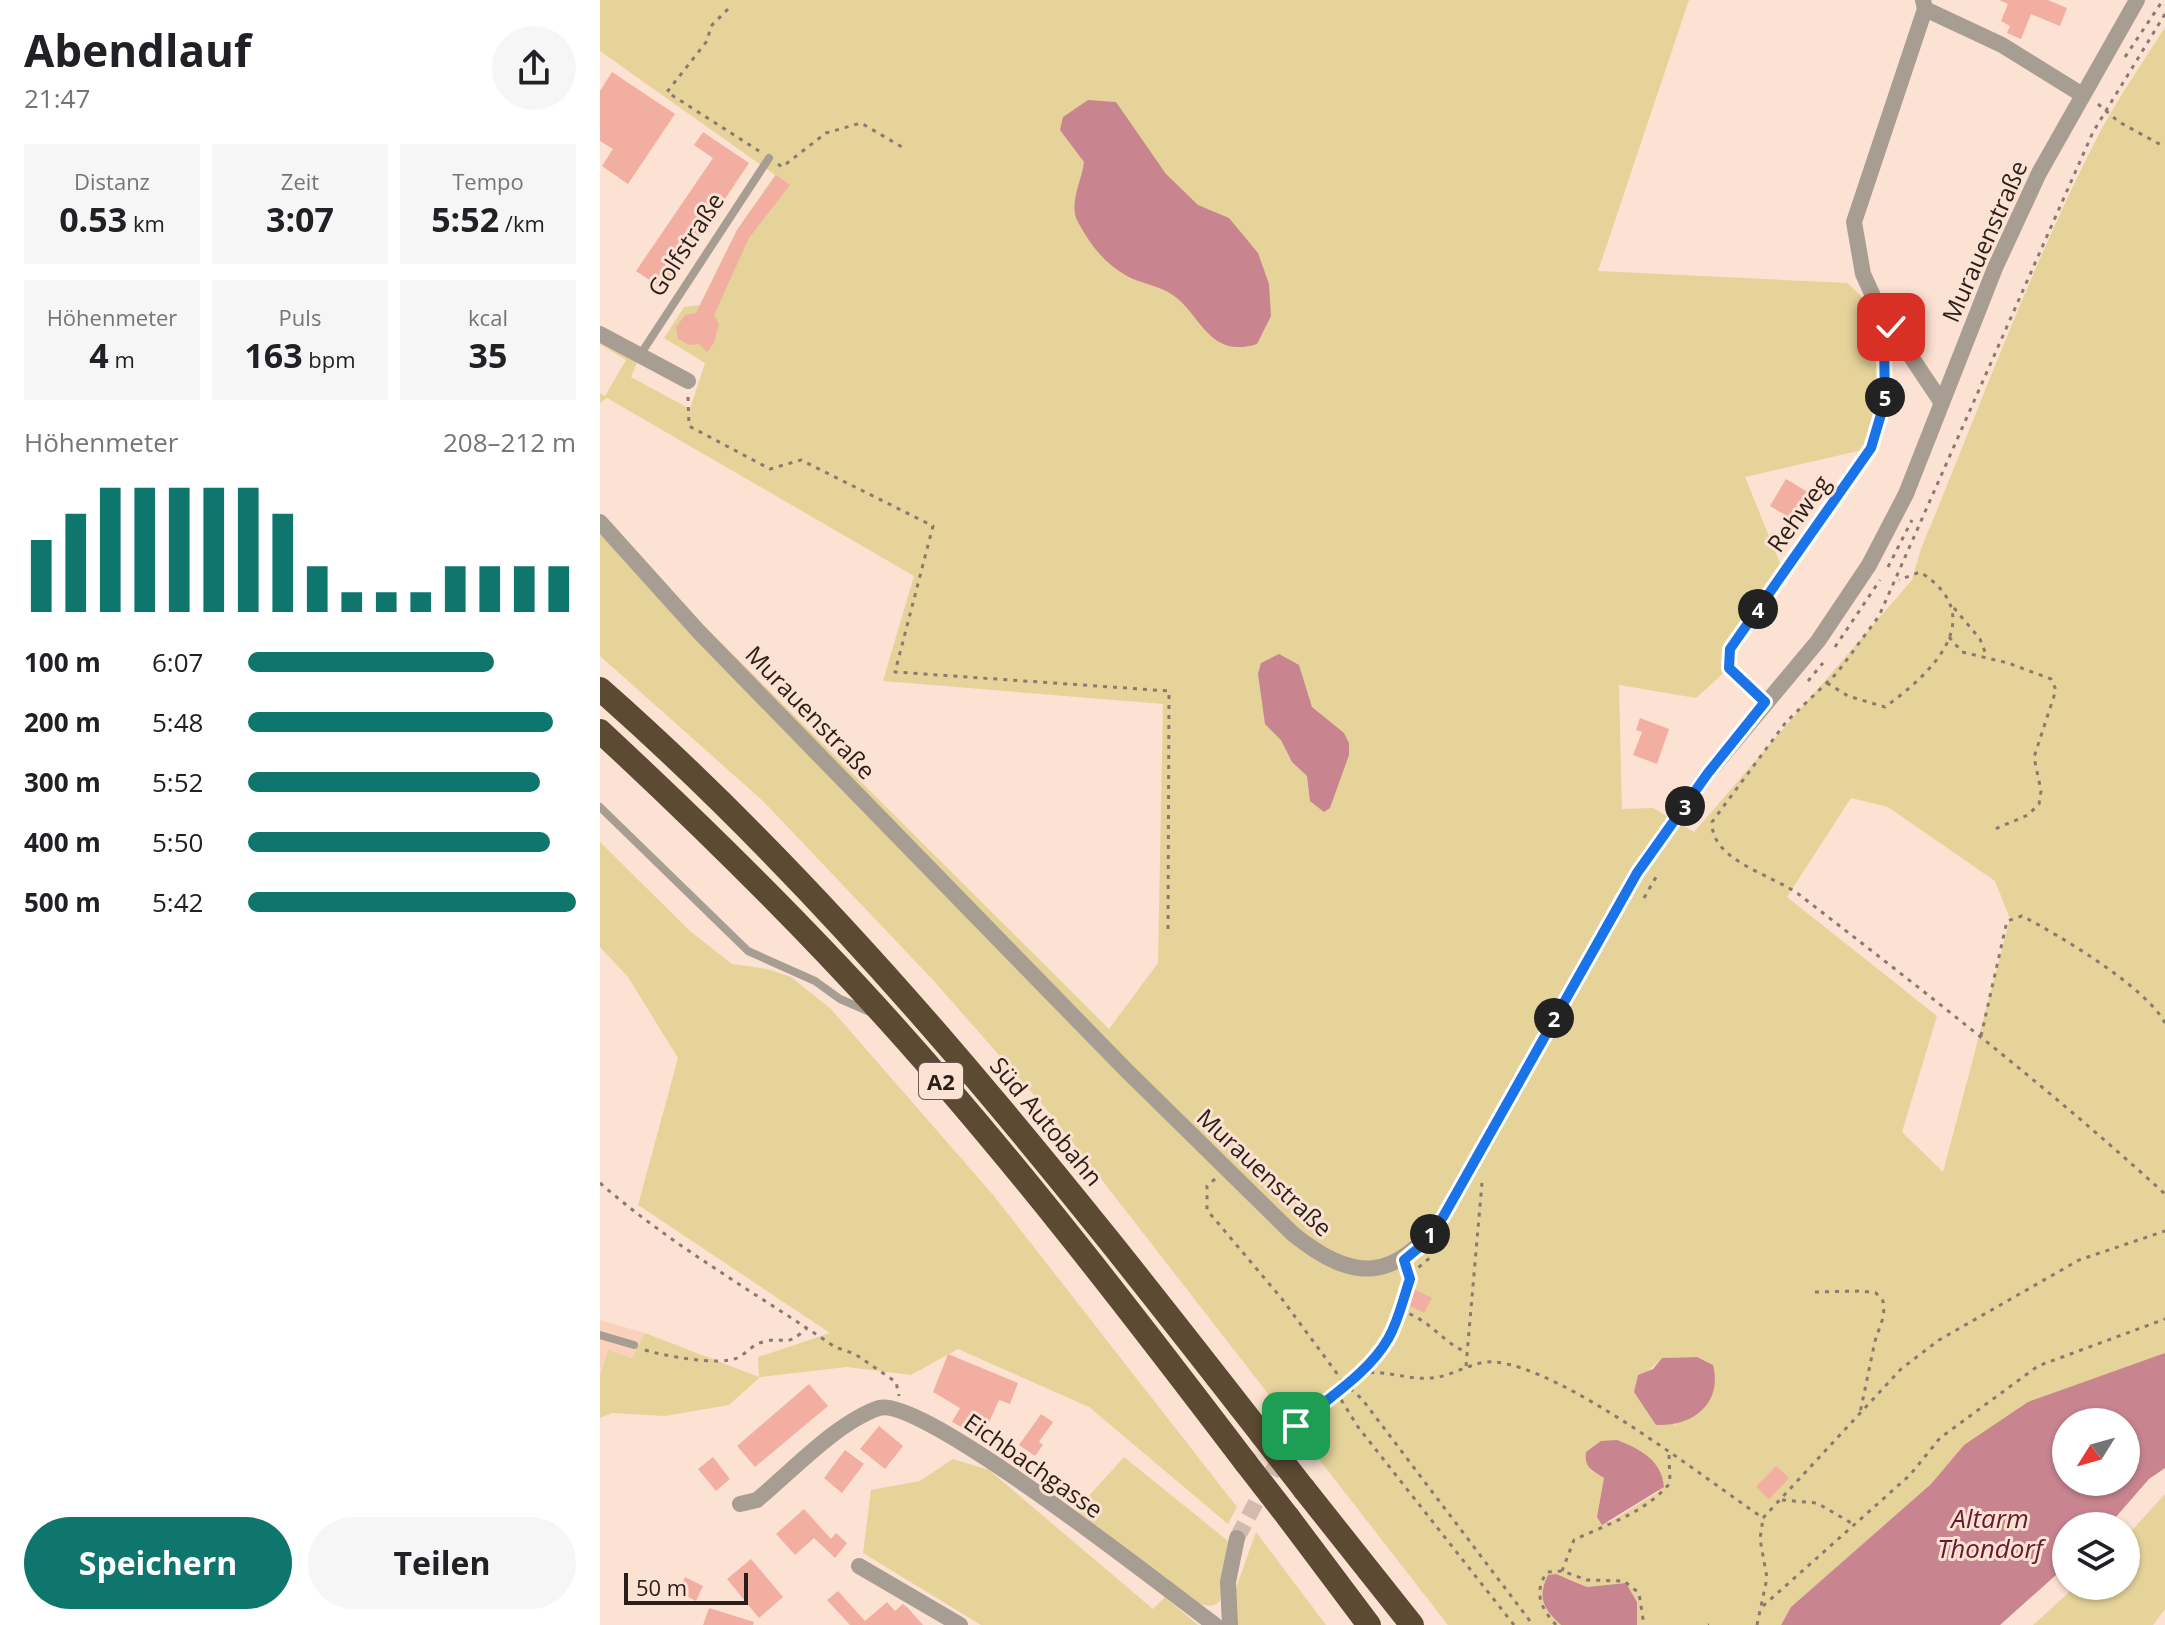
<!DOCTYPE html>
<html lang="de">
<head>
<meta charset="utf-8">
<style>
  :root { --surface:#fff; --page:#f6f6f6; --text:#202124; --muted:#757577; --accent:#0f766e }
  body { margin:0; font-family:"Open Sans",sans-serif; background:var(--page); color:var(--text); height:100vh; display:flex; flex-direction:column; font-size:30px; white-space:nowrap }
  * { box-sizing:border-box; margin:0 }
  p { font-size:26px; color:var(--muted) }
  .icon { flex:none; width:44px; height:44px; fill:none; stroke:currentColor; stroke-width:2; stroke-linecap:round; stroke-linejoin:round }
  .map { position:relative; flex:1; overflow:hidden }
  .details { display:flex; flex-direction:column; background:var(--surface); width:600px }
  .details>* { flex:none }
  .needle { width:52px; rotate:233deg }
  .tools { position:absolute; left:1452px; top:1408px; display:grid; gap:16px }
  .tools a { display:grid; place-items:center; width:88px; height:88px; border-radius:50%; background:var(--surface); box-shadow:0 2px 6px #0004; font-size:40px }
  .scale { position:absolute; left:24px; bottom:20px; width:124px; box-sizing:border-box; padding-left:8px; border:4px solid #2a1e18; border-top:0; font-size:22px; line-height:28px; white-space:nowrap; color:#2a1e18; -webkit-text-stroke:6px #fce2d3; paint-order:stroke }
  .pin { position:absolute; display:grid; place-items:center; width:68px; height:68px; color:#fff; margin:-34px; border-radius:16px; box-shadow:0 4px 12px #0006 }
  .km { position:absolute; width:40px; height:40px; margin:-20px; border-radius:50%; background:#222; color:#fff; font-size:22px; line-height:40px; text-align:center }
  .round { display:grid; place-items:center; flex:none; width:84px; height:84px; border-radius:42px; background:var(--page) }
  .overview { display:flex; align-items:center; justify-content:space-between; height:136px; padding:0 24px }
  h1 { font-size:44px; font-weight:700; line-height:60px }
  .stats { display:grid; grid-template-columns:repeat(3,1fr); gap:12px; height:136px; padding:8px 24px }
  .stats div { display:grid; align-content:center; border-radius:0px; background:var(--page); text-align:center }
  .stats b { font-size:34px; font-weight:700 }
  .stats small { font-size:22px; font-weight:400 }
  .stats p { font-size:22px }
  .chart { height:224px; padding:16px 24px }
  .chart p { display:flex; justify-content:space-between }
  .chart svg { width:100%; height:144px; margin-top:8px; stroke:var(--accent); stroke-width:6 }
  .primary-button { display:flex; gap:16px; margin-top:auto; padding:16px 24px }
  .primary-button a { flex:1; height:92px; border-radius:48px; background:var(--accent); color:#fff; font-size:32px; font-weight:700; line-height:92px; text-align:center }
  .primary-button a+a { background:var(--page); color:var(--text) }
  ul { padding:0 24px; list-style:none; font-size:26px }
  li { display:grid; grid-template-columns:128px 96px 1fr; align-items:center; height:60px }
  li i { height:20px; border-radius:10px; background:var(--accent) }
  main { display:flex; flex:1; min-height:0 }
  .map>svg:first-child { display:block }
</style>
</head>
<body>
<main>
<section class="details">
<div class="overview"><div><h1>Abendlauf</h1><p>21:47</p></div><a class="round"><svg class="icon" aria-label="share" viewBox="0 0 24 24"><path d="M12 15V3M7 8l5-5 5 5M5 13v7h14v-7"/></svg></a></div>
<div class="stats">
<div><p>Distanz</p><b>0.53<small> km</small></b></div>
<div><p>Zeit</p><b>3:07</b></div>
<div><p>Tempo</p><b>5:52<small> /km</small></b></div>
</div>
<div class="stats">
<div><p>Höhenmeter</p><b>4<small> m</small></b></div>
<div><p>Puls</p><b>163<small> bpm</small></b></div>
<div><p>kcal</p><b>35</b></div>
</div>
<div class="chart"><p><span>Höhenmeter</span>208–212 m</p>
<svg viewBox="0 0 160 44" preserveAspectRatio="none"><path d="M5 44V22M15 44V14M25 44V6M35 44V6M45 44V6M55 44V6M65 44V6M75 44V14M85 44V30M95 44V38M105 44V38M115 44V38M125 44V30M135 44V30M145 44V30M155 44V30"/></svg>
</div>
<ul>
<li><b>100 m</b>6:07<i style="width:75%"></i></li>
<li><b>200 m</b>5:48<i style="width:93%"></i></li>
<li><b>300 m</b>5:52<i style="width:89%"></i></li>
<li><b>400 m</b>5:50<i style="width:92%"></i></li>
<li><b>500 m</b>5:42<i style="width:100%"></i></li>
</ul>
<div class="primary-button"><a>Speichern</a><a>Teilen</a></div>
</section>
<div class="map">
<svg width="1565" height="1625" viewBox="0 0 1565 1625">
  <rect width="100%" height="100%" fill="#fce2d3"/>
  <path fill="#fad2bc" d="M0,1320L45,1333L32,1358L8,1350L0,1375Z"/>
  <path fill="#e5d39a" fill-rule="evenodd" d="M0,0H1089L998,271L1247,283C1298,323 1287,394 1271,448L1145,477L1184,573L1130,649L1129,668L1096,698L1019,685L1022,809L1053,808L1094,832L1312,580L1321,549C1379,409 1431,265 1501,130C1520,95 1544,61 1565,27V1353L1364,1445L1331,1484L1191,1607L1181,1625H1037V1602L1026,1583L987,1587L970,1579L948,1575C937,1597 943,1609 961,1625H848L449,1112L333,980L163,801L0,656V522L509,1029L558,963L563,704L283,681L314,576L7,398L0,403V393L5,396L26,360L0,344V334L40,355L31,377L90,409L105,363L64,338L84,307L100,305L137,230L175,175L0,51ZM1251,798L1288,807L1395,881L1410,919L1343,1172L1302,1132L1337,1016L1187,897ZM1097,1357L1075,1426L1044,1375L1062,1358ZM990,1470L1060,1491L1008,1523L999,1503L1005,1488L1004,1477Z
    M0,842L91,932L132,964L167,969L191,977L231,1009L394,1196L637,1507L628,1524L489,1407L358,1349L311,1375L247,1367L160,1377L129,1405L65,1416L12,1413L0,1418V1375L8,1350L32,1358L45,1333L159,1377L158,1357L230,1333L38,1205L78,1058L28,977L0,947Z
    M524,1457L628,1541L620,1601C612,1609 605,1605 594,1602L476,1510Z
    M353,1459L389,1470L553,1609L565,1597L598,1625H381L263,1553L271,1490L320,1481Z
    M1565,1494V1609L1553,1625H1433L1476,1586H1526V1537Z
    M656,1532L726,1625H636V1588Z"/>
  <path fill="#c88590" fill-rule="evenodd" d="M488,100L516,102L566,174L598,205L629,218L658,253L669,284L671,316L657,344C606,360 601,310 568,292C555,285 540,283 527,276C505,264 490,245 478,222C468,204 482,181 484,162L460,130L463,117Z
    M679,654L699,665L712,707L744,733L749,743V755L730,808L724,812L710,801L707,776L692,762L681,740L665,724L658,674L661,663Z
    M1565,1353V1468L1549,1479L1508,1526H1466V1566L1400,1625H1181L1191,1607L1331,1484L1364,1445L1428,1402ZM1466,1422H1526V1482H1466Z
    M1097,1357L1113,1365C1123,1404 1092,1427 1056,1425L1034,1392L1038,1375L1053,1369L1062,1358Z
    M1017,1440C1040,1449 1062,1460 1064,1487L1002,1525L997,1517L1004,1478C992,1470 984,1468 986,1452L1001,1441Z
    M956,1574L987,1587L1026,1583L1037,1602V1625H961C943,1609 937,1597 948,1575Z"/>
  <path fill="#f3aea2" d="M1399,0H1448L1467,8L1460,26L1431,14L1421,39L1407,33L1410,26L1401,21L1408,4Z
    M12,72L75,114L28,184L2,166L13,149L0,141V91Z
    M103,132L149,163L64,290L36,271L113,158L94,145Z
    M176,175L190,185L149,238L114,315L119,324L114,343L107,352L99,344L89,345L78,339L76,327L85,315L96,313L137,230Z
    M1186,479L1216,497L1200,524L1170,506Z
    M1040,718L1069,729L1057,764L1033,755L1042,732L1036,730Z
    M811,1288L832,1298L824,1313L804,1303Z
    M348,1354L418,1383L410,1404L399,1400L382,1438L352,1422L360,1408L333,1392Z
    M209,1384L228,1406L155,1467L137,1446Z
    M441,1414L453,1422L439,1442L443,1445L435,1456L419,1445Z
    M279,1426L303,1446L285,1469L260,1449Z
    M245,1450L264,1464L242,1493L224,1478Z
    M113,1457L130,1479L116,1491L98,1469Z
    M1176,1466L1189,1478L1169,1499L1156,1487Z
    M204,1509L231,1539L236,1533L247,1543L235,1558L214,1538L195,1555L176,1534Z
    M151,1559L183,1597L159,1618L127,1579Z
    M85,1577L103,1586L96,1601L78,1592Z
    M238,1591L265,1621L287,1602L295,1611L303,1604L308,1608L323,1625H250L227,1600Z
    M109,1608L154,1622L153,1625H103Z"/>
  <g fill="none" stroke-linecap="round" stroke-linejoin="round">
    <path stroke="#d2bbae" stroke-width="16" stroke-dasharray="16 8" stroke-linecap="butt" d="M637,1538L693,1433"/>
    <path stroke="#8b796f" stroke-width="3" stroke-dasharray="4 6" stroke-linecap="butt" d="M128,9L111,26L107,41L67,92L159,151
      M1565,14L1493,132L1279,616L1237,673L1186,722L1112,822C1111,862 1175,875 1201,896C1325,992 1449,1088 1565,1194
      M1525,57L1563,0
      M1498,104L1519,122L1565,147
      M178,164L182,167L226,133L261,123L302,147
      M88,397L89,426L170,469L201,460L333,526L295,672L569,691L568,933
      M1288,567L1312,520
      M1354,608L1380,639L1387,657
      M1349,637L1362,652L1408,663L1451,679L1456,690L1434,757L1441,791L1439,804L1428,815L1395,829
      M1235,647L1280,580
      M1208,681L1223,663
      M1227,683L1248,696L1285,707C1332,673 1391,617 1320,572L1299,580
      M1044,898L1056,877
      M1381,1036L1407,921L1422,916C1459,935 1546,987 1565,1023
      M615,1179L607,1186V1210L682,1299L744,1383
      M0,1183C72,1246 156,1293 235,1347L255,1354L296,1382L299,1396
      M811,1274L833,1255
      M1215,1292L1261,1291L1276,1293L1283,1301L1284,1315L1275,1341L1260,1413
      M800,1310C834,1322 839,1340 866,1352
      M45,1350C64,1356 120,1366 137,1358C146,1354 153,1344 163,1342C187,1335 183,1350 207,1328
      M866,1366L882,1183
      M762,1373L795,1326L811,1274
      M706,1417C721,1404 743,1376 764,1373C786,1370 808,1380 831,1378C853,1377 872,1360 895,1362C965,1369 1100,1475 1163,1518
      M1182,1500L1217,1503L1253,1524
      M1163,1518L1301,1369L1339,1340L1479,1260L1565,1231
      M962,1571L974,1540C1007,1524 1045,1513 1070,1483L1069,1455
      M1163,1606L1310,1475L1340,1438L1438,1366L1565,1319
      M914,1625L758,1427L740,1398L744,1383L762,1399L933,1625
      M956,1625C941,1608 933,1593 947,1572L962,1571L987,1580L1024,1581L1039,1593L1044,1625
      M1108,1625H1109
      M1157,1625L1167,1578L1160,1539L1163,1518"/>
    <path stroke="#a79d92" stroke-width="8" d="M40,355L169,158
      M1165,702L1129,668L1130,649L1271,448L1285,401L1284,343L1291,328
      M0,807L148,951L215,981L240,999L270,1012
      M0,1335L34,1345"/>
    <path stroke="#a79d92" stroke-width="16" d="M1323,0L1325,9L1254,222L1263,274L1279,309L1342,403
      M1325,9L1402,45L1481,94
      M0,334L88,381
      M0,522L99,632L526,1070L693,1234C755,1284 795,1281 843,1217L1037,873L1108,773L1218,641L1269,565L1306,494L1395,268L1439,173L1537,0
      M693,1433L696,1426
      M140,1504L157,1500C191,1472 237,1422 279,1408C322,1395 567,1590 615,1625
      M259,1566L360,1625
      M630,1625L628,1582L637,1538"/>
    <path stroke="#5d4a33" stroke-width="24" d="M0,689C250,909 458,1173 662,1435
      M0,731C100,824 198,920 290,1022C416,1162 532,1313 646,1463
      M704,1489L812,1625
      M688,1517L769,1625"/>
    <path stroke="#5d4a33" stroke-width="24" d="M662,1435L704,1489
      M646,1463L688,1517"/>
  </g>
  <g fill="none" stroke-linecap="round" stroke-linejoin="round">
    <g stroke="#fff" stroke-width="16">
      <path id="route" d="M696,1426C727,1398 767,1375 788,1339C799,1320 803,1299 810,1279L804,1260L821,1246L843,1217L1037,873L1108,773L1165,702L1129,668L1130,649L1271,448L1285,401L1284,343L1291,327"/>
    </g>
    <use href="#route" stroke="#1a73e8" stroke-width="10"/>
  </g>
  <g text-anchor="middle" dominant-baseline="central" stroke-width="6" stroke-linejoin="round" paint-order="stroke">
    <rect fill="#fce2d3" stroke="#695950" stroke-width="2" x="319" y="1063" width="44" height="36" rx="6"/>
    <g font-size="22" font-weight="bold" fill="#2a1e18">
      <text x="341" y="1081">A2</text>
    </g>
    <g font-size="24" fill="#2a1e18" stroke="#fce2d3">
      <text transform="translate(1384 241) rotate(-66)">Murauenstraße</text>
      <text transform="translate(85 244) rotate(-57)">Golfstraße</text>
      <text transform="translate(1198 513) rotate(-54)">Rehweg</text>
      <text transform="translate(211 712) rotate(46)">Murauenstraße</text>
      <text transform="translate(447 1121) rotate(50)">Süd Autobahn</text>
      <text transform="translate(665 1172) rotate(43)">Murauenstraße</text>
      <text transform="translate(434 1465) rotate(35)">Eichbachgasse</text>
    </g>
    <g font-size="26" font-style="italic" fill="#69192f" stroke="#fce2d3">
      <text x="1390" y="1518">Altarm<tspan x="1390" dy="30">Thondorf</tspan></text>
    </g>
  </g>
</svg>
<div class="tools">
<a><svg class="needle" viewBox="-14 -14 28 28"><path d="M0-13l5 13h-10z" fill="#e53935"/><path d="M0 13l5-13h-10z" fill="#757577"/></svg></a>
<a><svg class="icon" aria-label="layers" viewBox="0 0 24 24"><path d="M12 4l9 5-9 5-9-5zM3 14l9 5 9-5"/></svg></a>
</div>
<div class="scale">50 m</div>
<div class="pin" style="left:696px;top:1426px;background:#1e9e55"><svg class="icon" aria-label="arrive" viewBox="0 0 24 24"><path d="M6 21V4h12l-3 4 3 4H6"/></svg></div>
<div class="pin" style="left:1291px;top:327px;background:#d93025"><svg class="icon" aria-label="check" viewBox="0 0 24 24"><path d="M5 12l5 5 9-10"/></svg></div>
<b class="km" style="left:830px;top:1234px">1</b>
<b class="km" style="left:954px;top:1018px">2</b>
<b class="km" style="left:1085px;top:806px">3</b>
<b class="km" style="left:1158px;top:609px">4</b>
<b class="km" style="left:1285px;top:397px">5</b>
</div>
</main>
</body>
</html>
